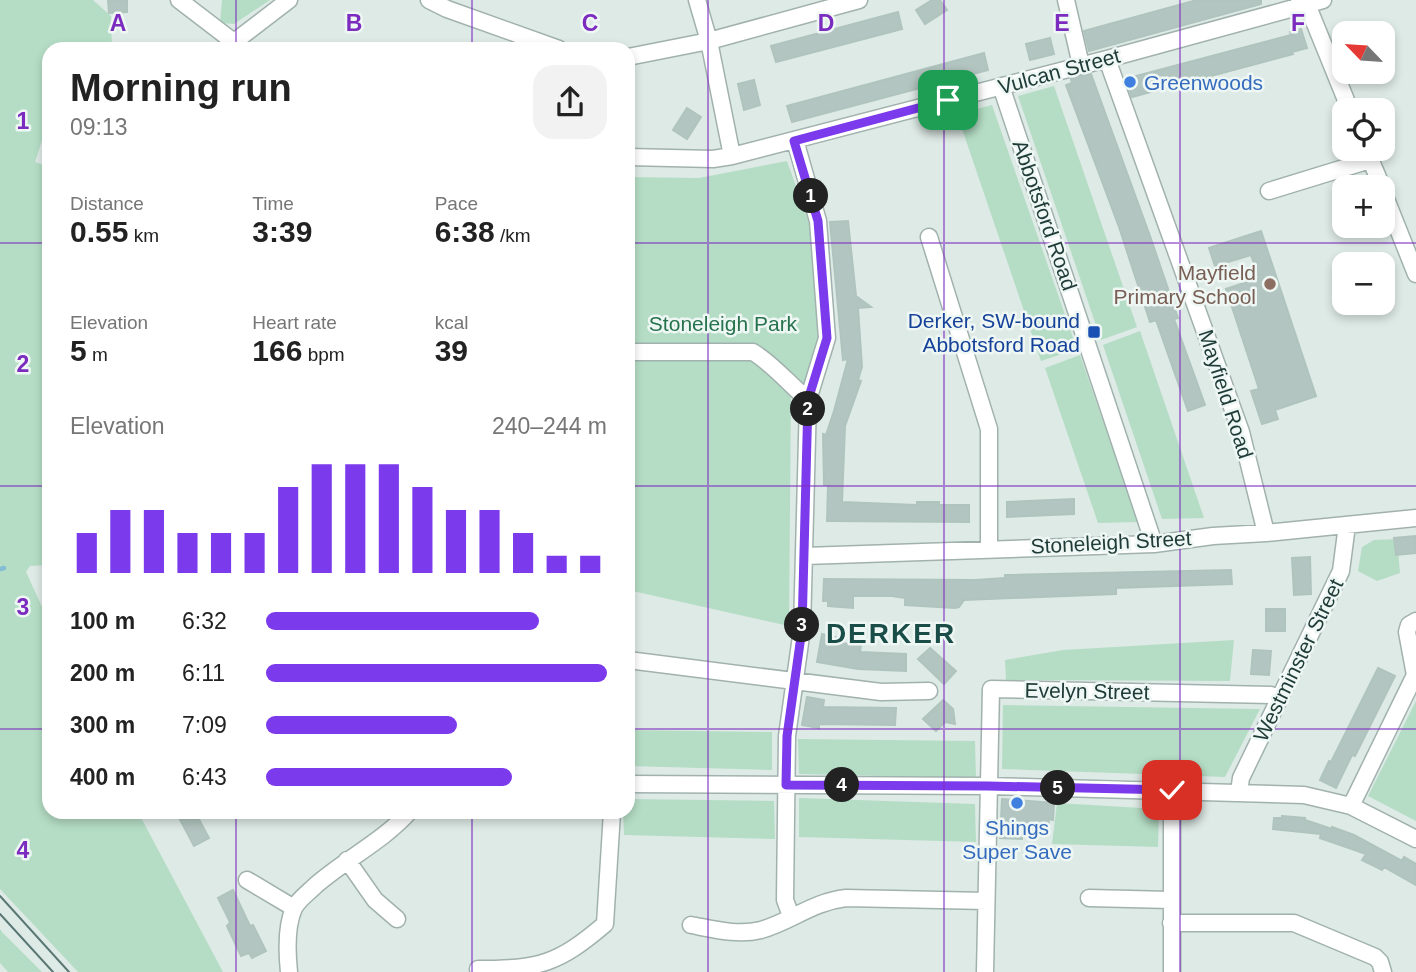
<!DOCTYPE html>
<html lang="en">
<head>
<meta charset="utf-8">
<style>
  :root { --surface:#fff; --page:#f2f2f2; --text:#222; --muted:#767676; --accent:#7c3aed }
  body { margin:0; font-family:Arial,sans-serif; background:var(--page); color:var(--text); height:100vh; display:flex; flex-direction:column; font-size:26px; white-space:nowrap }
  * { box-sizing:border-box; margin:0 }
  p { font-size:23px; color:var(--muted) }
  .icon { flex:none; width:38px; height:38px; fill:none; stroke:currentColor; stroke-width:2; stroke-linecap:round; stroke-linejoin:round }
  .map { position:relative; flex:1; overflow:hidden }
  .sheet { position:absolute; left:42px; top:42px; width:593px; height:777px; display:flex; flex-direction:column; background:var(--surface); border-radius:21px; box-shadow:0 4px 10px #0003 }
  .sheet>* { flex:none }
  .needle { width:46px; rotate:295deg }
  .controls { position:absolute; left:1332px; top:21px; display:grid; gap:14px }
  .controls a { display:grid; place-items:center; width:63px; height:63px; border-radius:14px; background:var(--surface); box-shadow:0 4px 10px #0003; font-size:35px }
  .pin { position:absolute; display:grid; place-items:center; width:60px; height:60px; color:#fff; margin:-30px; border-radius:14px; box-shadow:0 4px 10px #0006 }
  .km { position:absolute; width:35px; height:35px; margin:-18px; border-radius:50%; background:#222; color:#fff; font-size:19px; line-height:35px; text-align:center }
  .round { display:grid; place-items:center; flex:none; width:74px; height:74px; border-radius:21px; background:var(--page) }
  .summary { display:flex; align-items:center; justify-content:space-between; height:119px; padding:0 28px }
  h1 { font-size:38px; font-weight:800; line-height:52px }
  .metrics { display:grid; grid-template-columns:repeat(3,1fr); gap:10px; height:119px; padding:7px 28px }
  .metrics div { display:grid; align-content:center }
  .metrics b { font-size:30px; font-weight:800 }
  .metrics small { font-size:19px; font-weight:400 }
  .metrics p { font-size:19px }
  .chart { height:196px; padding:14px 28px }
  .chart p { display:flex; justify-content:space-between }
  .chart svg { width:100%; height:126px; margin-top:7px; stroke:var(--accent); stroke-width:6 }
  ul { padding:0 28px; list-style:none; font-size:23px }
  li { display:grid; grid-template-columns:112px 84px 1fr; align-items:center; height:52px }
  li i { height:18px; border-radius:9px; background:var(--accent) }
  .map>svg:first-child { display:block }
</style>
</head>
<body>
<div class="map">
<svg width="1416" height="972" viewBox="0 0 1416 972">
  <rect width="100%" height="100%" fill="#deeae6"/>
  <path fill="#b5ddc5" d="M0,0H93L111,16L112,49H49V128H46L35,162L49,167V565L30,566L26,572L49,622V812H138L223,972H78L0,889Z
    M222,0H270L234,24L220,23Z
    M1054,86L1137,327L1101,340L1018,96Z
    M992,105L1077,349L1041,361L957,114Z
    M787,161L811,228L820,341L805,383L791,391L789,626L628,590V177L699,178Z
    M1140,331L1204,518L1162,519L1103,345Z
    M1080,355L1138,522L1098,523L1045,368Z
    M1397,539L1400,573L1377,581L1358,571L1362,547L1374,540Z
    M1234,640L1230,681L1006,680L1005,660L1063,650Z
    M1416,701V821L1368,796Z
    M1003,705L1260,709L1225,777L1002,769Z
    M628,730L772,732V770L628,766Z
    M798,739L975,741L976,778L799,774Z
    M799,798L975,804L976,842L799,837Z
    M628,799L774,801L775,839L624,835L623,812H628Z
    M1057,803L1159,809L1158,847L1052,844Z
    M0,929L2,932L42,972H8L0,963Z"/>
  <g fill="none" stroke-linecap="round" stroke-linejoin="round">
    <path stroke="#83bcd3" stroke-width="4.5" d="M0,569L4,568"/>
  </g>
  <path fill="#b3c5c0" stroke="#b0c4be" stroke-width="2" d="M108,0H127V12L109,13Z
    M932,0H940L947,10L925,24L916,10Z
    M1197,0H1261V4L1089,51L1084,31Z
    M898,12L902,29L776,62L771,46Z
    M1301,29L1307,48L1292,52L1293,54L1132,97L1125,79L1291,35L1290,32Z
    M1050,38L1054,54L1030,60L1026,44Z
    M984,53L988,70L792,122L787,106Z
    M1091,74L1150,236L1178,318L1174,319L1205,405L1188,411L1156,320L1150,322L1119,227L1066,85L1072,83L1071,79Z
    M754,80L760,105L744,110L738,84Z
    M687,108L701,117L687,139L673,130Z
    M848,221L856,296L871,307L858,308L862,367L858,380L861,381L845,426L842,502L917,505V502H939V505H969V522L827,521L828,485H824L823,434L826,435L834,411L848,359L843,360L830,222Z
    M1261,231L1316,396L1275,410L1278,419L1262,424L1251,391L1259,389L1226,289L1259,278L1251,255L1215,266L1209,248Z
    M1074,499V514L1007,517V502Z
    M1416,536V553L1396,555L1394,538Z
    M1310,557L1311,594L1294,595L1292,558Z
    M1231,570L1232,584L1116,588V594L964,600L959,607L955,608L905,605V598L892,596H853V608L828,606V601H823L824,579L975,580L1005,578V575Z
    M1266,609H1285V631H1266Z
    M822,634L839,638L838,643L861,645L860,652L906,654V671L858,669L817,662Z
    M930,648L956,671L944,684L918,659Z
    M1253,650L1271,651L1269,675L1251,674Z
    M1378,668L1395,676L1355,756L1352,755L1336,788L1320,780L1329,761L1331,762Z
    M807,697L824,700L823,707L896,708L895,725L819,724V728L802,725Z
    M943,700L953,709L955,724L945,722L936,731L923,719Z
    M1002,799L1054,803L1053,820L1049,819L1048,828L1023,827L1022,839L1000,838Z
    M176,812H195L209,838L194,846Z
    M1282,816L1305,818V820L1332,829V827L1354,835L1402,861L1404,857L1416,864V885L1384,867L1382,870L1362,860L1366,854L1320,838L1321,834L1273,829L1274,818H1282Z
    M233,890L250,926L253,925L266,951L252,958L249,953L241,956L227,926L230,922L218,898Z"/>
  <g fill="none" stroke-linecap="round" stroke-linejoin="round">
    <g stroke="#a1b2ae" stroke-width="19">
      <path id="minor" d="M179,0L243,49
        M429,0L447,9L559,49
        M697,0L709,41L732,156
        M1066,0L1081,65
        M1299,0L1311,14L1350,110
        M234,42L289,0
        M628,57L709,41L859,0
        M1107,59L1241,432L1266,533
        M1001,86L1154,544
        M1366,149L1382,187
        M628,157L713,159L732,156L1107,59L1323,0
        M1382,189L1416,274
        M1269,191L1370,160
        M929,237L989,429V548
        M628,352H753C774,365 789,384 808,400
        M805,556L1154,544L1213,536L1266,533L1416,518
        M628,660L881,692L929,691
        M628,784L988,786L1304,795L1351,806L1416,839
        M1172,791V972
        M1239,792L1241,778L1341,571L1347,525
        M1351,806L1415,675L1407,632L1409,625L1416,621
        M347,860L375,900L397,919
        M247,880L294,908
        M1089,898L1170,900
        M791,916L785,900L787,736L802,629L808,400L827,338L818,221L795,140
        M1171,923H1294L1375,957L1380,962L1383,972
        M691,925C713,929 738,936 761,930C792,921 812,902 846,898L986,901
        M478,969C540,969 558,964 605,924L612,812
        M289,972C287,953 286,926 294,908C299,899 309,892 316,885C346,859 383,841 409,812
        M985,972L991,689L1271,695L1278,698"/>
    </g>
    <use href="#minor" stroke="#fff" stroke-width="16"/>
    <path stroke="#597773" stroke-width="2" d="M0,896L69,972
      M0,914L53,972"/>
  </g>
  <g fill="none" stroke-linecap="round" stroke-linejoin="round">
    <g stroke="#fff" stroke-width="14">
      <path id="route" d="M948,100L794,141L818,221L827,338L808,400L802,629L787,736L786,785L988,786L1172,790"/>
    </g>
    <use href="#route" stroke="#7c3aed" stroke-width="9"/>
  </g>
  <path fill="none" stroke="#7b2cbf" stroke-width="2" stroke-opacity="0.55" d="M236,0V49M472,0V49M708,0V972M944,0V972M1180,0V972M0,243H49M628,243H1416M0,486H49M628,486H1416M0,729H49M628,729H1416M236,812V972M472,812V972"/>
  <g fill="#3f7fe0" stroke="#eef7f4" stroke-width="2.5">
    <circle cx="1130" cy="82" r="7"/>
    <circle cx="1017" cy="803" r="7"/>
  </g>
  <circle fill="#8d6e63" stroke="#eef7f4" stroke-width="2.5" cx="1270" cy="284" r="7"/>
  <rect fill="#1a4fb4" stroke="#eef7f4" stroke-width="2.5" x="1087" y="325" width="14" height="14" rx="3.5"/>
  <g text-anchor="middle" dominant-baseline="central" stroke-width="5" stroke-linejoin="round" paint-order="stroke">
    <g font-size="21" fill="#1f3b37" stroke="#eef7f4">
      <text transform="translate(1059 71) rotate(-15)">Vulcan Street</text>
      <text transform="translate(1045 215) rotate(71)">Abbotsford Road</text>
      <text transform="translate(1226 394) rotate(72)">Mayfield Road</text>
      <text transform="translate(1111 542) rotate(-3)">Stoneleigh Street</text>
      <text transform="translate(1298 660) rotate(-64)">Westminster Street</text>
      <text transform="translate(1087 691) rotate(1)">Evelyn Street</text>
    </g>
    <g font-size="21" fill="#366cbe" stroke="#eef7f4" text-anchor="start">
      <text x="1144" y="82">Greenwoods</text>
      <text x="1017" y="827" text-anchor="middle">Shings<tspan x="1017" dy="24">Super Save</tspan></text>
    </g>
    <g font-size="21" fill="#785e54" stroke="#eef7f4" text-anchor="end">
      <text x="1256" y="272">Mayfield<tspan x="1256" dy="24">Primary School</tspan></text>
    </g>
    <g font-size="21" fill="#164399" stroke="#eef7f4" text-anchor="end">
      <text x="1080" y="320">Derker, SW-bound<tspan x="1080" dy="24">Abbotsford Road</tspan></text>
    </g>
    <g font-size="21" fill="#27734e" stroke="#eef7f4">
      <text x="723" y="323">Stoneleigh Park</text>
    </g>
    <g font-size="28" font-weight="bold" letter-spacing="2" fill="#1a4d47" stroke="#eef7f4">
      <text x="891" y="633">DERKER</text>
    </g>
  </g>
  <g font-size="23" text-anchor="middle" font-weight="bold" fill="#7b2cbf" stroke="#eef7f4" stroke-width="5" stroke-linejoin="round" paint-order="stroke">
    <text x="118" y="31">A</text>
    <text x="354" y="31">B</text>
    <text x="590" y="31">C</text>
    <text x="826" y="31">D</text>
    <text x="1062" y="31">E</text>
    <text x="1298" y="31">F</text>
    <text x="23" y="129">1</text>
    <text x="23" y="372">2</text>
    <text x="23" y="615">3</text>
    <text x="23" y="858">4</text>
  </g>
</svg>
<div class="controls">
<a><svg class="needle" viewBox="-14 -14 28 28"><path d="M0-13l5 13h-10z" fill="#e53935"/><path d="M0 13l5-13h-10z" fill="#767676"/></svg></a>
<a><svg class="icon" aria-label="locate" viewBox="0 0 24 24"><circle cx="12" cy="12" r="6"/><path d="M12 2v4M12 18v4M2 12h4M18 12h4"/></svg></a>
<a>+</a>
<a>−</a>
</div>
<div class="pin" style="left:948px;top:100px;background:#1e9e55"><svg class="icon" aria-label="arrive" viewBox="0 0 24 24"><path d="M6 21V4h12l-3 4 3 4H6"/></svg></div>
<div class="pin" style="left:1172px;top:790px;background:#d93025"><svg class="icon" aria-label="check" viewBox="0 0 24 24"><path d="M5 12l5 5 9-10"/></svg></div>
<b class="km" style="left:811px;top:196px">1</b>
<b class="km" style="left:808px;top:409px">2</b>
<b class="km" style="left:802px;top:625px">3</b>
<b class="km" style="left:842px;top:785px">4</b>
<b class="km" style="left:1058px;top:788px">5</b>
<section class="sheet">
<div class="summary"><div><h1>Morning run</h1><p>09:13</p></div><a class="round"><svg class="icon" aria-label="share" viewBox="0 0 24 24"><path d="M12 15V3M7 8l5-5 5 5M5 13v7h14v-7"/></svg></a></div>
<div class="metrics">
<div><p>Distance</p><b>0.55<small> km</small></b></div>
<div><p>Time</p><b>3:39</b></div>
<div><p>Pace</p><b>6:38<small> /km</small></b></div>
</div>
<div class="metrics">
<div><p>Elevation</p><b>5<small> m</small></b></div>
<div><p>Heart rate</p><b>166<small> bpm</small></b></div>
<div><p>kcal</p><b>39</b></div>
</div>
<div class="chart"><p><span>Elevation</span>240–244 m</p>
<svg viewBox="0 0 160 44" preserveAspectRatio="none"><path d="M5 44V30M15 44V22M25 44V22M35 44V30M45 44V30M55 44V30M65 44V14M75 44V6M85 44V6M95 44V6M105 44V14M115 44V22M125 44V22M135 44V30M145 44V38M155 44V38"/></svg>
</div>
<ul>
<li><b>100 m</b>6:32<i style="width:80%"></i></li>
<li><b>200 m</b>6:11<i style="width:100%"></i></li>
<li><b>300 m</b>7:09<i style="width:56%"></i></li>
<li><b>400 m</b>6:43<i style="width:72%"></i></li>
</ul>
</section>
</div>
</body>
</html>
